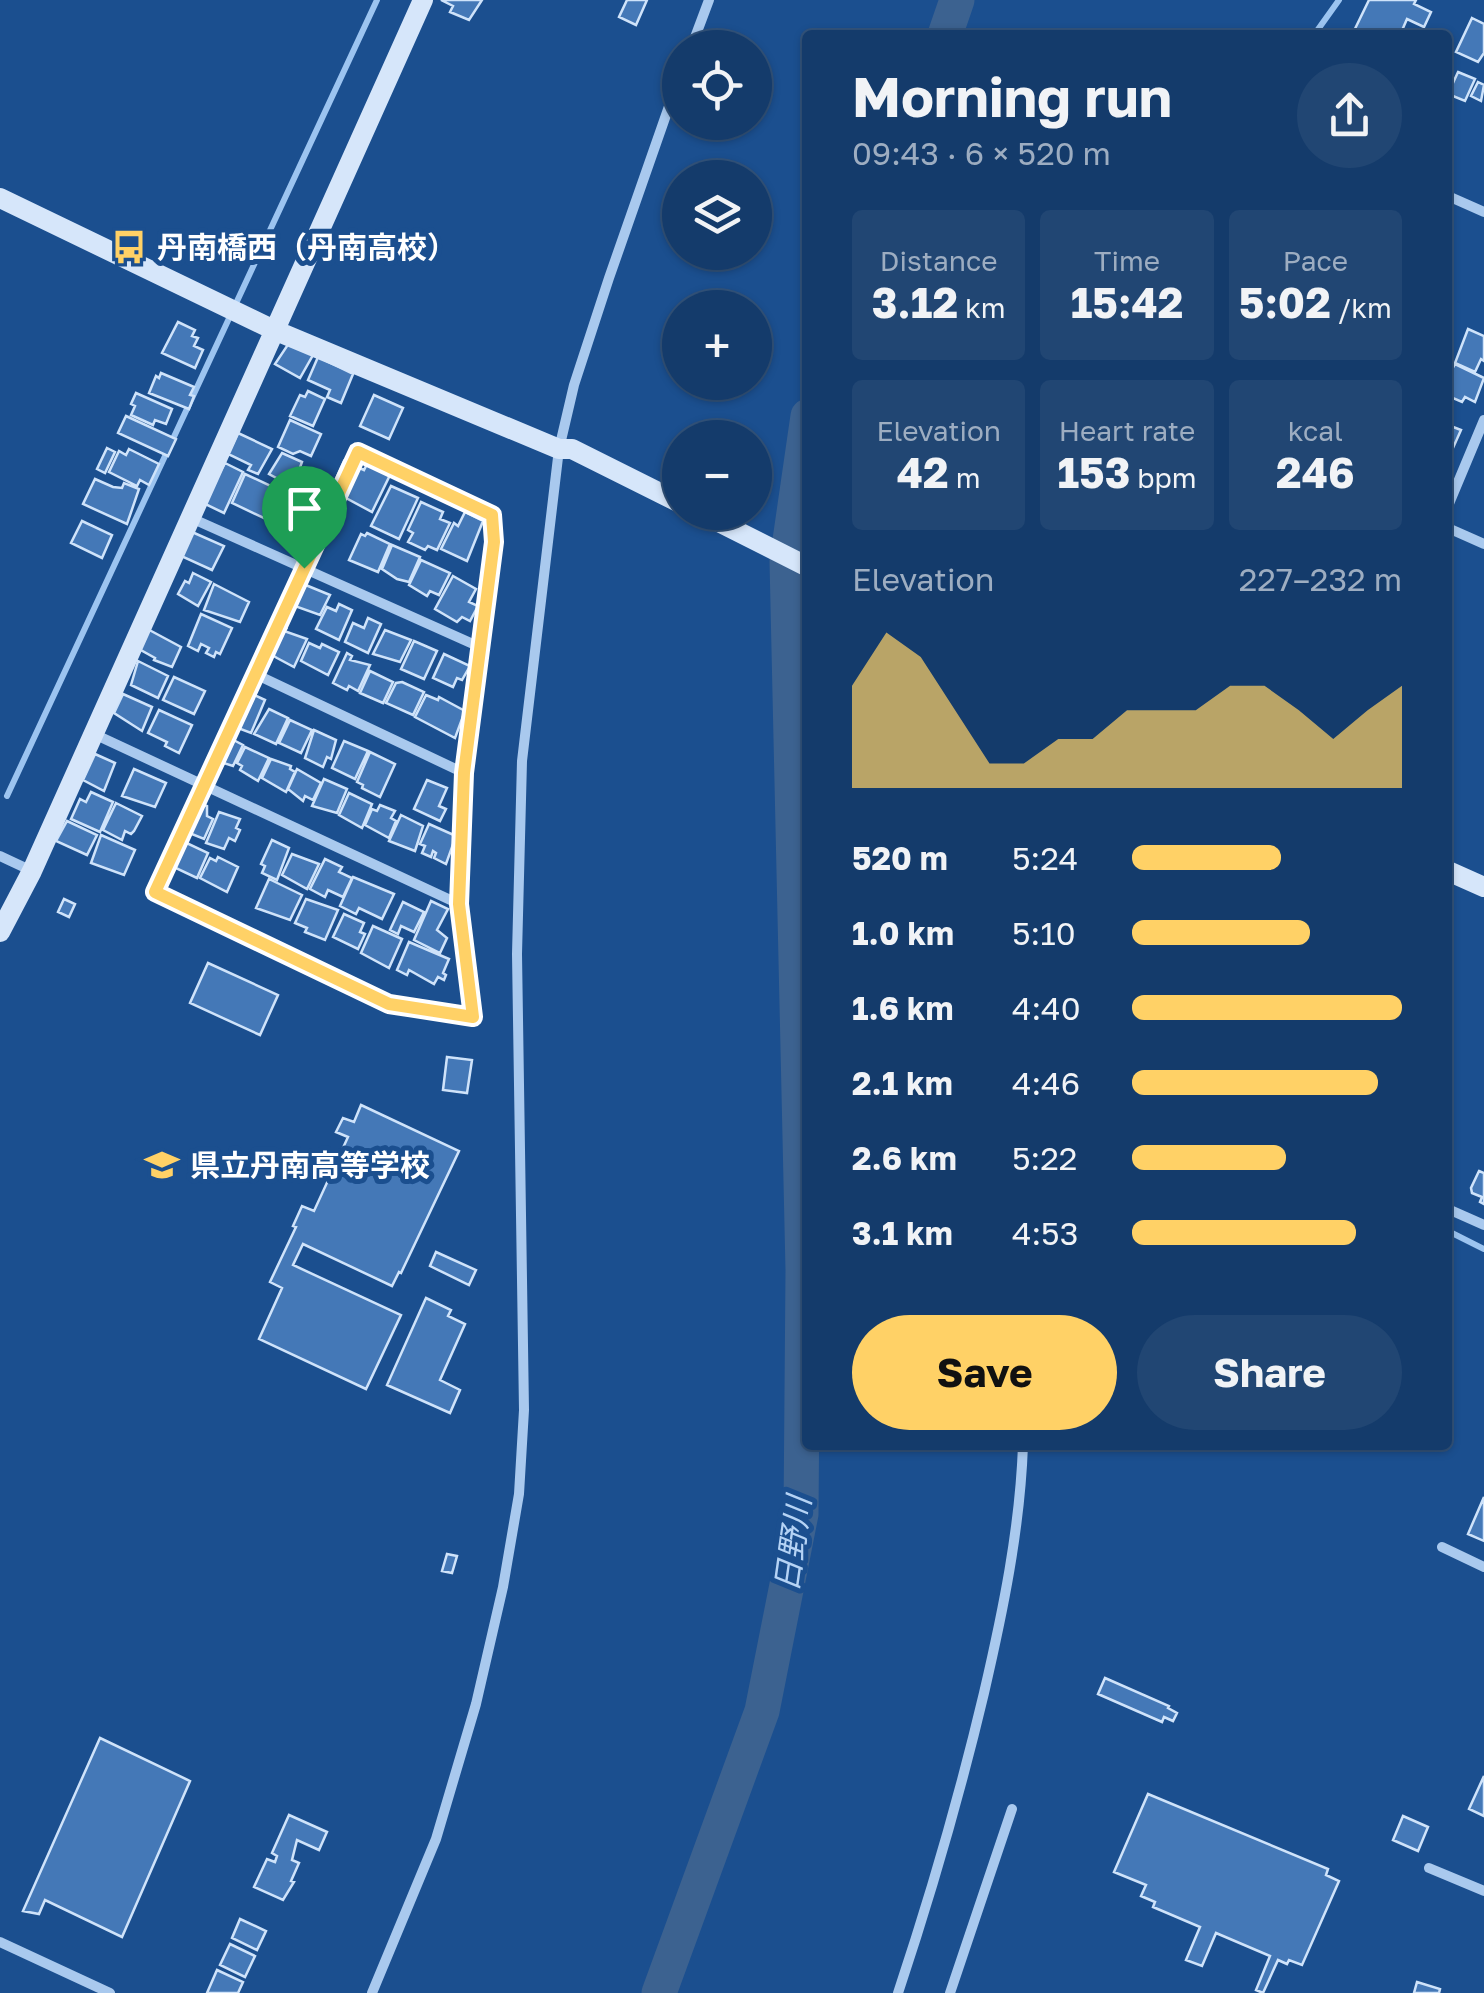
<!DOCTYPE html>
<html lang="en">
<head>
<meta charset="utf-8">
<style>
  :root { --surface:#143b6b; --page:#214673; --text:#f1f3f6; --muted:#9dadc1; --line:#33557e; --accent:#ffd166 }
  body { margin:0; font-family:"Golos Text","Noto Sans JP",sans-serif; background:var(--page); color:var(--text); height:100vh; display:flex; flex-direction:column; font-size:38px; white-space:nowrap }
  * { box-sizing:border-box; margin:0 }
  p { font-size:32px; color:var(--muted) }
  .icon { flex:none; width:55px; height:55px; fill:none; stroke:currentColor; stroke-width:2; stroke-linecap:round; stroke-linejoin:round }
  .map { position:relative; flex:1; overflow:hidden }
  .side { position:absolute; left:802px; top:30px; width:650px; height:1420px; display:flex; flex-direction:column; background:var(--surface); border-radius:10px; box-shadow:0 2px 8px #0004,0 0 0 2px var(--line) }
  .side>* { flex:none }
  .controls { position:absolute; left:662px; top:30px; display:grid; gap:20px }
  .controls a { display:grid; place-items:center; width:110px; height:110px; border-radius:50%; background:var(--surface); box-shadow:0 2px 8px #0004,0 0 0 2px var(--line); font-size:50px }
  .pin { position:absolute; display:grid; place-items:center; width:85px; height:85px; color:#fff; margin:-102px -42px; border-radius:50% 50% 50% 0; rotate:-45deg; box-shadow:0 0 10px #0007 }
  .pin .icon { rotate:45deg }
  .round { display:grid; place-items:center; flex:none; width:105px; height:105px; border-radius:52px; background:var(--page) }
  .headline { display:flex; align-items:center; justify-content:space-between; height:170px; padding:0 50px }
  h1 { font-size:55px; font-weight:700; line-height:75px }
  .figures { display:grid; grid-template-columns:repeat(3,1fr); gap:15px; height:170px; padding:10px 50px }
  .figures div { display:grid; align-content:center; border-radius:10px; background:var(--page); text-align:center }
  .figures b { font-size:42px; font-weight:700 }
  .figures small { font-size:28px; font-weight:400 }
  .figures p { font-size:28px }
  .chart { height:280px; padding:20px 50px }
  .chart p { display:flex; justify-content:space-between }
  .chart svg { width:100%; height:180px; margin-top:10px; fill:var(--accent); opacity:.7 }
  .primary-button { display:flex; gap:20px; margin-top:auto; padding:20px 50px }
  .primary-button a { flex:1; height:115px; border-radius:60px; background:var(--accent); color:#111; font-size:40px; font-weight:700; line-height:115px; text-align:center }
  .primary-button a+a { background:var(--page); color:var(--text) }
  ul { padding:0 50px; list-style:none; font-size:32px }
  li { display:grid; grid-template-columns:160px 120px 1fr; align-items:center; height:75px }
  li i { height:25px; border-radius:12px; background:var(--accent) }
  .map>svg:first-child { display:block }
</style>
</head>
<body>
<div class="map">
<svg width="1484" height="1993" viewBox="0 0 1484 1993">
  <rect width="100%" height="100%" fill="#1b4f8f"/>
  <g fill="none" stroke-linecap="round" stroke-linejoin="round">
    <path stroke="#9cc4f0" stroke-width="6" d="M1314,35L1339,0
      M7,796L377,0
      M1448,1231L1484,1249"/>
    <path stroke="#3c6290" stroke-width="35" d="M945,35L957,0
      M659,1993L762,1711L801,1514L803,1270L787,561L808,416"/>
  </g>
  <path fill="#4478b7" stroke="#cfe3fa" stroke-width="2.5" d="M441,0H482L469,20L450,12L453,6Z
    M627,0H647L636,25L619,17Z
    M1369,0H1416L1414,4L1431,12L1424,27L1407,19L1400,35H1352Z
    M1472,18L1484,24V53L1478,62L1456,52Z
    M1458,72L1475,79L1465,101L1448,94Z
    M1478,82L1484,85L1481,101L1471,96Z
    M178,322L195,330L192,336L198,338L194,346L203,350L195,368L162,353Z
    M1468,329L1484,336V361L1481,359L1475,372L1455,363Z
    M289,343L313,355L300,378L275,364Z
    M318,357L353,374L341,403L327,397L330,390L308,380Z
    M1455,364L1484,378L1475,402L1465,397L1462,402L1448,396V376Z
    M161,373L194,387L190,395L194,396L189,409L149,393L156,376L159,378Z
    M308,391L325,399L313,426L290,416L300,395L305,397Z
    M136,393L172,409L166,424L155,420L153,425L131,415L135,406L131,404Z
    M374,395L403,408L389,439L360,426Z
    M126,416L176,439L168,456L118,433Z
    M290,420L321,434L311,456L300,451L293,454L278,447Z
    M1448,425L1461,430L1453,448L1448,446Z
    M238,433L272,449L258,474L248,470L251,465L228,454Z
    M107,448L115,452L105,473L97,469Z
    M129,449L159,464L149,485L140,480L137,486L109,472L119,451L126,455Z
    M282,453L302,462L293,487L269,474Z
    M344,461L364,470L367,464L390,475L372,512L331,490Z
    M225,463L243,472L224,513L203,503Z
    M245,474L290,495L281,526L232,503Z
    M95,479L113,487L122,488L124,483L139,489L127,524L83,504Z
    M391,486L418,498L399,539L371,526Z
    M421,502L443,512L440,519L450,523L437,550L428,546L425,550L408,542L413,533L408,530Z
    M465,512L483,521L467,561L441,549L454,523L458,526Z
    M82,521L112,535L102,558L71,543Z
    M192,532L224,546L212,570L181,556Z
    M367,533L390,544L378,572L349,560L361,534L365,536Z
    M392,545L420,557L409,582L397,579L382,569Z
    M421,560L450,573L439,595L430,591L427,596L409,585Z
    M193,573L211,582L198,606L178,594L185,581L189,583Z
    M453,576L476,589L469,602L478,606L470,621L462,617L457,622L435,609Z
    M291,579L330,595L320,615L289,604L290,593L286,591Z
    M214,584L249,602L240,622L204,610Z
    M339,604L352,610L339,640L316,629L327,607L336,611Z
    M201,614L232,628L220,654L216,652L214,657L206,653L209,648L201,644L198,651L188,646Z
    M368,618L381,624L368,653L345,642L353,623L364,628Z
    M271,622L286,629L284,631L307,639L294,667L277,658L269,653L272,648L262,643Z
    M140,625L181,647L172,667L154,660L155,658L139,649Z
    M385,630L411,640L400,662L373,654Z
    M414,641L437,651L424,679L401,669Z
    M309,643L320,648L322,644L339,652L328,675L301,661Z
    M347,653L352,656L350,660L370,665L358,691L349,686L347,690L333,683Z
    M444,654L470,666L462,680L457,678L453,687L433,678Z
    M138,661L168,676L158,698L131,685Z
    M370,671L393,682L383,703L360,693Z
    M174,677L205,691L194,714L163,700Z
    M402,682L424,692L413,715L386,703L396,683Z
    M123,694L152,707L142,731L114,713Z
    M252,694L265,700L251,733L230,725L232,720L229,719L237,702L241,704L244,698L249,701Z
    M426,695L438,700L439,697L465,711L455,738L415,717Z
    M269,709L288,718L276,744L254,734Z
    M159,710L192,725L179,753L165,746L167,742L148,733Z
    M290,720L312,730L301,753L279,743Z
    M314,730L336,740L331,759L327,757L323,767L305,758Z
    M222,734L243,745L233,766L208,758Z
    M344,741L368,751L355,779L332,768Z
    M245,747L269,758L258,781L240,770L242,766L237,763Z
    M370,752L395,764L380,797L362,788L363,785L357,782Z
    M95,754L115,763L104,791L83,780Z
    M271,759L291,766L290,769L295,772L286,792L262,778Z
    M134,769L166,783L155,807L122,796Z
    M297,769L321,783L313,800L305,796L303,801L288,789Z
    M324,779L347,789L337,813L312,806Z
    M427,780L447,788L439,806L446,809L440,821L414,809Z
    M91,792L113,802L100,832L71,819L80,799L86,802Z
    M349,793L372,804L362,828L339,815Z
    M192,800L207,806V816L213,819L204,839L177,828Z
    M116,803L142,816L134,831L131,834L125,831L122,840L103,830Z
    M380,805L395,811L391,818L396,821L389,838L365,825L372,809L377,811Z
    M219,812L240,819L236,828L240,830L235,841L229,838L224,849L206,843Z
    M401,815L423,826L415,851L389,841Z
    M67,821L97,835L87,855L56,841Z
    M429,824L456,836L446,864L434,858L436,853L433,851L431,857L422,853L425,846L420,844Z
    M101,835L135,850L124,875L91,863Z
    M176,838L208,853L197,878L165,863Z
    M272,840L289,848L277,880L262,873L265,866L261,864Z
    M292,854L319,864L307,889L282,875Z
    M218,857L238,867L227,892L200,878L210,858L216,861Z
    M325,859L342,867L339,872L352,878L343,897L328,890L325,897L310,889Z
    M353,877L394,894L382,919L359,908L356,914L340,906Z
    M269,879L302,895L290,920L256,908Z
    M64,899L75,904L69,917L58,912Z
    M306,899L338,910L325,940L305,932L307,928L295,923Z
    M431,901L448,909L437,930L447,938L440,953L414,940Z
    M403,902L424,912L414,932L401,926L398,934L390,930Z
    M344,914L364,923L360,932L365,934L358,949L333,937Z
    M373,926L402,939L389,968L361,953Z
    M409,942L449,959L443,973L446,975L444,980L438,977L434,984L409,970L407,975L397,970Z
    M208,963L278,995L260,1035L190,1003Z
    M447,1057L472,1060L467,1093L443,1090Z
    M361,1105L459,1151L401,1273L399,1272L392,1286L303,1244L293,1265L401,1315L366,1389L259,1339L282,1288L270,1282L296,1227L293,1226L302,1206L314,1211L348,1137L336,1132L343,1118L354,1122Z
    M1479,1171L1484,1173V1204L1480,1202L1482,1197L1472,1193L1471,1188Z
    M436,1252L476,1270L469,1285L430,1266Z
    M426,1298L451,1310L448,1316L465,1324L440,1380L460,1390L450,1413L387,1385Z
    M1484,1497V1541L1468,1534Z
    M447,1554L457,1556L452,1573L442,1571Z
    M1105,1678L1169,1706L1168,1708L1177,1713L1173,1721L1164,1717L1162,1722L1098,1694Z
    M100,1738L190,1781L122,1937L45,1900L39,1914L23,1911Z
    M1484,1776V1816L1469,1809Z
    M1148,1794L1328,1869L1326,1875L1339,1881L1302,1965L1289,1960L1287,1964L1278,1960L1263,1993L1256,1990L1270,1956L1216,1933L1202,1966L1186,1960L1200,1927L1153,1907L1155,1902L1141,1896L1146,1885L1114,1872Z
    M289,1815L327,1832L319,1850L297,1840L292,1860L299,1863L291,1881L294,1882L283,1900L254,1887L267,1859L275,1862L277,1856L272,1853Z
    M1403,1816L1428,1827L1418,1851L1393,1840Z
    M240,1919L266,1931L257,1950L232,1938Z
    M230,1944L255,1956L245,1977L220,1965Z
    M217,1970L243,1982L238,1993H207Z
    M1417,1982L1440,1989L1439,1993H1414Z"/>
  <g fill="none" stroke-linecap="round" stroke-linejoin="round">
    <path stroke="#a9c9ee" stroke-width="10" d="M691,48L709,0
      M1448,196L1484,212
      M358,451L492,515L494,542L464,773L459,904L473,1017L389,1004L155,892Z
      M1448,506L1484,420
      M191,518L482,648
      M1448,528L1484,544
      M255,674L464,773
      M94,734L459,904
      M0,856L32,871
      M1448,1209L1484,1225
      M1442,1547L1484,1567
      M1429,1868L1484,1891
      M0,1942L110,1993
      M372,1993L436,1839L476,1704L503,1587L519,1494L524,1410L517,954L522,761L559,449L574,385L609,278L680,75
      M898,1993C931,1894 960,1794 984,1693C1003,1611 1020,1529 1023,1445
      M950,1993L1012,1809"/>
    <path stroke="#d6e6fa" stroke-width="20" d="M0,198L274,330L559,449H572L680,503
      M699,512L808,567
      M1448,871L1484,887
      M0,932L32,871L423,0"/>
  </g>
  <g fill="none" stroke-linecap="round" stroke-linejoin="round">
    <g stroke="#fff" stroke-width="20">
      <path id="route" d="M358,452L492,515L494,542L464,773L459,904L473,1017L389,1004L155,892Z"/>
    </g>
    <use href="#route" stroke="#ffd166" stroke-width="12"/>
  </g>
  <defs>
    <g id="bus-bare" transform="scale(2.7)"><path d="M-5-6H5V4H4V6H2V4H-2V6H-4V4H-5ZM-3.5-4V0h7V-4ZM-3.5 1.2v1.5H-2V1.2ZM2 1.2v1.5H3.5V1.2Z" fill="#ffd166" stroke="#1b4f8f" stroke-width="2.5" paint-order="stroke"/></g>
    <g id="school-bare" transform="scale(2.7)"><path d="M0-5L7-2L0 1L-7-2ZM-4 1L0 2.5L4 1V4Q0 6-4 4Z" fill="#ffd166" stroke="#1b4f8f" stroke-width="2.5" paint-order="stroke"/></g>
  </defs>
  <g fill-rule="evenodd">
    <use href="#bus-bare" x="129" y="247"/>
    <use href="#school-bare" x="162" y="1165"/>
  </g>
  <g text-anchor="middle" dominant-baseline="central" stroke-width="10" stroke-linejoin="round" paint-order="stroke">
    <g font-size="30" font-weight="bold" fill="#fff" stroke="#1b4f8f" text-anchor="start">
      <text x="157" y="247">丹南橋西（丹南高校）</text>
      <text x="190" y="1165">県立丹南高等学校</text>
    </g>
    <g font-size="32" font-style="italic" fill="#b5d3f5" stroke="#1b4f8f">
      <text transform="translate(792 1544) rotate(-82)">日野川</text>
    </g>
  </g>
</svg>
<div class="controls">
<a><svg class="icon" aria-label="locate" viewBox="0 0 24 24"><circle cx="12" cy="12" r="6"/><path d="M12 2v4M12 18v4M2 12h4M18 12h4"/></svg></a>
<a><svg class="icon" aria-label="layers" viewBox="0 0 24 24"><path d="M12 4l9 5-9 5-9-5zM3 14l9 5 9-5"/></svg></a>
<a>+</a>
<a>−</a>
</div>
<div class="pin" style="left:304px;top:568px;background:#1e9e55"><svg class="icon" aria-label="arrive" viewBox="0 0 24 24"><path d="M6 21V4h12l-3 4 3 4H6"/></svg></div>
<section class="side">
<div class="headline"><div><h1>Morning run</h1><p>09:43 · 6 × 520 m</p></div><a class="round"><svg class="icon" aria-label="share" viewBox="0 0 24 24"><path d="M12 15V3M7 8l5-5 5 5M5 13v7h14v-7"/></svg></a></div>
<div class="figures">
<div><p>Distance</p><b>3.12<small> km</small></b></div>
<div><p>Time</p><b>15:42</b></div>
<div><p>Pace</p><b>5:02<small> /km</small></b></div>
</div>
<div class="figures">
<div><p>Elevation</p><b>42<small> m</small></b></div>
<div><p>Heart rate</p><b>153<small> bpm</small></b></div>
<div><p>kcal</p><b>246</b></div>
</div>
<div class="chart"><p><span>Elevation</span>227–232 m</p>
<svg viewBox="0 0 160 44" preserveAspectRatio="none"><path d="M0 44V19L10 6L20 12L30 25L40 38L50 38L60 32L70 32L80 25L90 25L100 25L110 19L120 19L130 25L140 32L150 25L160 19V44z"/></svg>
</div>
<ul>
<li><b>520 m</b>5:24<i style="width:55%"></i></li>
<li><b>1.0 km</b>5:10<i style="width:66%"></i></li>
<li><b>1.6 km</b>4:40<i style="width:100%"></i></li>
<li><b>2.1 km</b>4:46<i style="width:91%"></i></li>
<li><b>2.6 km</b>5:22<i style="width:57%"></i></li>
<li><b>3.1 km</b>4:53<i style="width:83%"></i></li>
</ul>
<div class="primary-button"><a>Save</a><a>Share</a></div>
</section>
</div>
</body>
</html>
